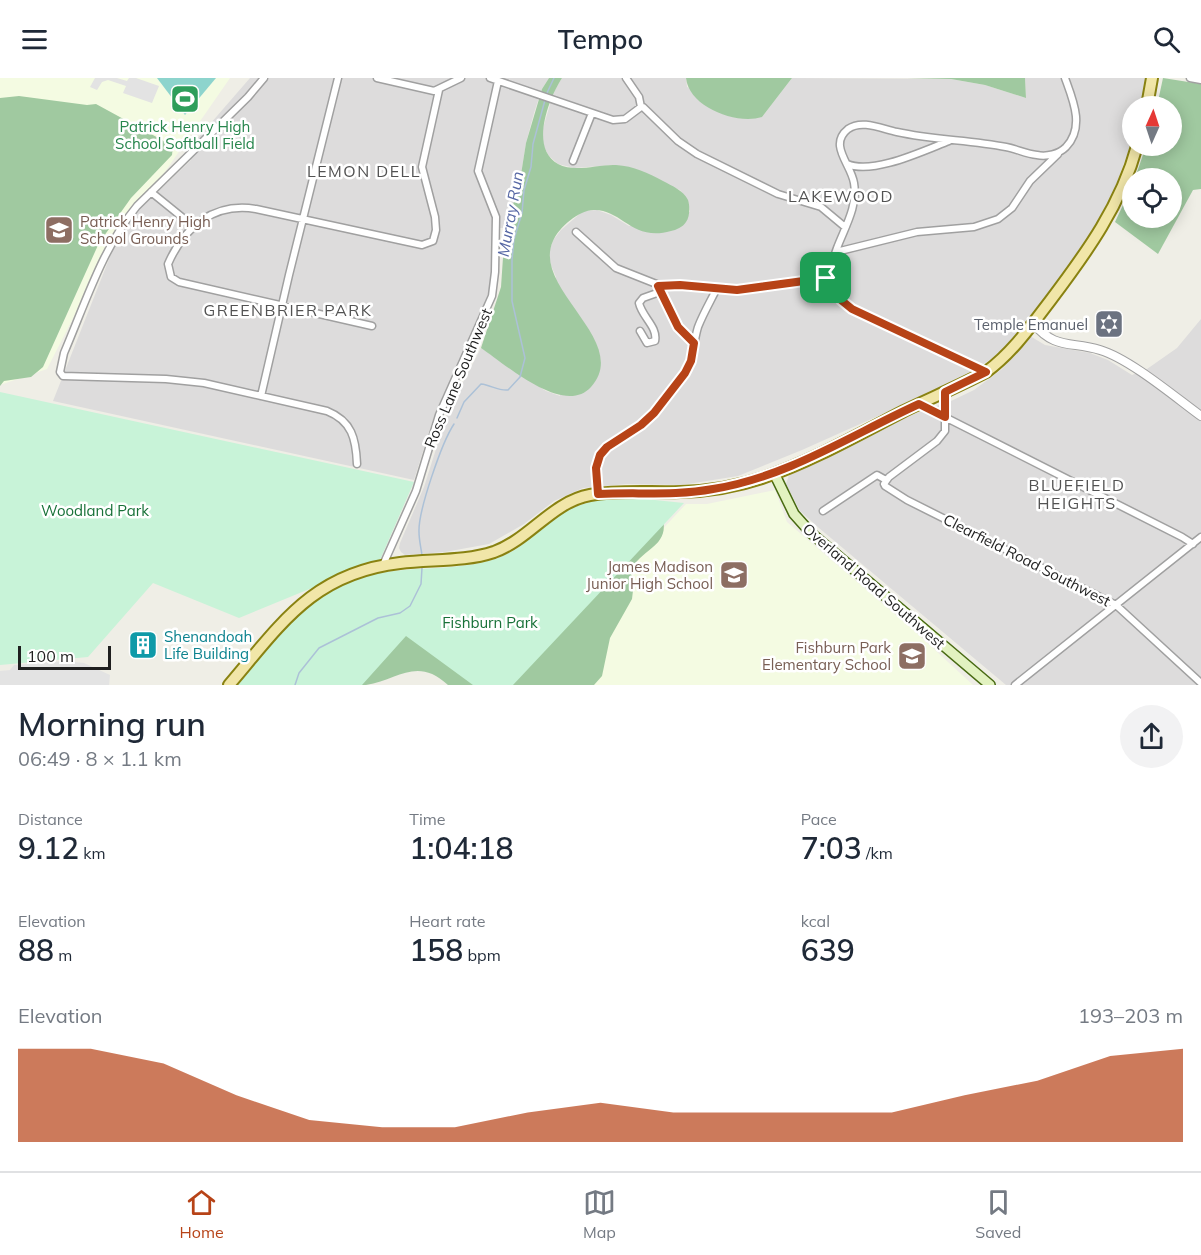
<!DOCTYPE html>
<html lang="en">
<head>
<meta charset="utf-8">
<style>
  :root { --surface:#fff; --page:#f2f2f3; --text:#1f2937; --muted:#747a83; --line:#e0e1e3; --accent:#b74317 }
  body { margin:0; font-family:Mulish,sans-serif; background:var(--page); color:var(--text); height:100vh; display:flex; flex-direction:column; font-size:22px; white-space:nowrap }
  * { box-sizing:border-box; margin:0 }
  p { font-size:20px; color:var(--muted) }
  .icon { flex:none; width:33px; height:33px; fill:none; stroke:currentColor; stroke-width:2; stroke-linecap:round; stroke-linejoin:round }
  .map { position:relative; height:607px; overflow:hidden }
  .details { display:flex; flex-direction:column; background:var(--surface); flex:1 }
  .details>* { flex:none }
  .needle { width:39px; rotate:3deg }
  .fabs { position:absolute; left:1122px; top:18px; display:grid; gap:12px }
  .fabs a { display:grid; place-items:center; width:60px; height:60px; border-radius:50%; background:var(--surface); box-shadow:0 3px 15px #0003; font-size:30px }
  .scale { position:absolute; left:18px; bottom:15px; width:93px; box-sizing:border-box; padding-left:6px; border:3px solid #1f1f1f; border-top:0; font-size:16px; line-height:21px; white-space:nowrap; color:#1f1f1f; -webkit-text-stroke:4px #fff; paint-order:stroke }
  .pin { position:absolute; display:grid; place-items:center; width:51px; height:51px; color:#fff; margin:-26px; border-radius:12px; box-shadow:0 3px 9px #0006 }
  .round { display:grid; place-items:center; flex:none; width:63px; height:63px; border-radius:32px; background:var(--page) }
  .head { display:flex; align-items:center; justify-content:space-between; height:102px; padding:0 18px }
  h1 { font-size:33px; font-weight:600; line-height:45px }
  .metrics { display:grid; grid-template-columns:repeat(3,1fr); gap:9px; height:102px; padding:6px 18px }
  .metrics div { display:grid; align-content:center }
  .metrics b { font-size:30px; font-weight:600 }
  .metrics small { font-size:16px; font-weight:400 }
  .metrics p { font-size:16px }
  .chart { height:168px; padding:12px 18px }
  .chart p { display:flex; justify-content:space-between }
  .chart svg { width:100%; height:108px; margin-top:6px; fill:var(--accent); opacity:.7 }
  header { display:flex; justify-content:space-between; align-items:center; height:78px; padding:0 18px; background:var(--surface); font-size:27px; font-weight:600 }
  .menu { display:flex; justify-content:space-around; align-items:center; height:84px; border-top:2px solid var(--line); background:var(--surface); font-size:16px; color:var(--muted) }
  .menu a { display:grid; justify-items:center; gap:3px }
  .menu .active { color:var(--accent) }
  .map>svg:first-child { display:block }
</style>
</head>
<body>
<header><svg class="icon" aria-label="menu" viewBox="0 0 24 24"><path d="M4 6h16M4 12h16M4 18h16"/></svg>Tempo<svg class="icon" aria-label="search" viewBox="0 0 24 24"><circle cx="10" cy="10" r="6"/><path d="M15 15l6 6"/></svg></header>
<div class="map">
<svg width="1201" height="607" viewBox="0 0 1201 607">
  <rect width="100%" height="100%" fill="#efeee6"/>
  <path fill="#dddcdc" d="M250,0H549L542,11L534,35L526,65L519,109L505,150H493L491,205L484,230L435,335L414,402L53,323L115,166L128,144L141,130L191,82L184,76Z
    M562,0H686L687,9L762,39L792,0L951,1L985,7L1026,20L1025,0H1146L1140,28H1132V58L1128,74L1113,115L1087,165L1011,263L991,281L963,300L802,372L738,398L682,407L627,406L583,410L554,423L524,446L489,466L445,474L405,477L401,474L399,470L400,465L424,409L448,333L481,270L546,313L560,318L556,199L550,185L549,173L554,161L561,152L583,133L597,132L611,137L629,148L690,134L688,123L680,112L614,87L574,90L558,86L548,77L543,66V50L554,13Z
    M1201,241V607H1006L819,450L800,433L786,406L789,397L796,391L902,340L951,323L974,312L1002,291L1030,258L1045,267L1090,275L1108,282L1132,297L1147,291L1177,270Z"/>
  <path fill="#f4fbe2" d="M0,0H230L151,114L112,164L47,291L0,307Z
    M775,412L787,444L911,550L973,607H517L686,426H707Z"/>
  <path fill="#a0c9a0" d="M549,0H562C549,20 529,70 558,86C575,95 598,86 616,87C634,88 648,95 663,103C672,108 683,112 688,122C690,128 690,139 686,144C683,149 676,152 671,153C633,164 622,132 595,132C580,131 559,149 553,163C531,211 632,263 591,309C564,339 505,286 481,270L501,209L505,150L519,109L526,65L542,11Z
    M686,0H792L762,39C736,47 689,29 686,0Z
    M907,0H1025L1026,20L985,7L951,1Z
    M1163,0L1201,6V111L1193,112L1158,176L1115,144L1132,108V140H1172V100H1135L1146,68H1172V28H1157Z
    M19,18L87,27L96,26L173,68L172,77L131,120L99,165L43,289L31,299L4,303L0,308V20Z
    M663,441C669,469 642,470 630,493L634,504L632,521L610,560L602,598L594,607H448C417,578 398,602 366,607C347,607 324,607 305,607L309,599Z"/>
  <path fill="#c8f3d8" d="M0,314L414,404L380,482L239,540L153,505L88,579L0,587Z
    M600,421H645L684,425L513,607H473L406,558L362,607H238C268,571 297,525 341,505C360,497 383,494 404,492C437,489 471,491 503,478C526,468 541,449 562,435C574,428 587,425 600,421Z"/>
  <path fill="#8dd4cd" d="M157,0H216L185,37Z"/>
  <path fill="#e3e3e3" d="M95,0H117L127,3L129,0H136L159,8L152,25L123,15L126,8L108,2L102,4L97,12L90,9Z
    M64,583L84,585L110,597L109,607H0V593L10,592L14,587Z"/>
  <g fill="none" stroke-linecap="round" stroke-linejoin="round">
    <path stroke="#acc1d7" stroke-width="1.5" d="M546,17L554,0
      M457,340L464,324L481,306C491,307 498,313 508,312L520,299L525,280L512,223V182L514,161L522,135L524,112L531,89L533,66L545,22
      M422,477C421,470 419,462 419,454C418,433 442,364 454,346
      M295,607L299,595L319,570L378,540L400,535L410,528L421,506L422,490"/>
    <g stroke="#a0a0a0" stroke-width="9">
      <path id="minor" d="M264,0L248,19L137,128C103,169 85,226 64,275L60,294L63,298L166,301L204,305L327,333C352,343 356,361 357,386
        M377,0L434,13L461,0
        M490,0L613,42L625,41L641,29H643L678,63L697,76L778,116L821,129L845,149
        M626,0L639,19L641,29
        M1190,0L1201,2
        M573,83L592,35
        M847,86C873,97 923,73 949,63
        M151,114L193,148
        M576,154L616,190L664,209
        M836,174L917,154L974,149L998,141L1012,130L1030,103L1058,76
        M826,200C832,191 833,180 837,170C845,149 858,128 854,105C851,86 828,67 848,51C862,41 882,51 897,54C933,62 970,62 1006,69C1017,71 1026,76 1037,77C1047,79 1059,76 1066,69C1085,49 1073,22 1065,0
        M826,200L841,222L852,231L986,294
        M660,211L678,249L694,265
        M372,248L179,204L171,199L168,186C184,149 214,124 256,131L422,167L433,163L436,152L435,139L422,89L439,12
        M640,253L647,265L655,263C658,249 642,239 639,225L643,220L657,215L664,209L673,207L737,212L826,200
        M945,314V353L937,363L889,399L884,406L885,408L907,422L1116,527L1201,605
        M261,318L289,197L338,0
        M919,326L1182,459L1193,466
        M598,416C591,360 615,370 649,340C662,329 673,311 684,297C694,283 693,265 698,249C703,236 710,224 716,212
        M823,433L877,397L886,402
        M383,487L416,413L439,337L492,218L495,194L496,139L478,93L498,3
        M1015,607L1201,459"/>
    </g>
    <g stroke="#a0a0a0" stroke-width="10">
      <path id="tertiary" d="M1033,245C1055,272 1071,263 1100,272C1130,281 1175,319 1201,338"/>
    </g>
    <g stroke="#486a12" stroke-width="12">
      <path id="secondary" d="M774,395L794,436L811,455L990,607"/>
    </g>
    <g stroke="#898211" stroke-width="14">
      <path id="primary" d="M1147,28L1152,0
        M229,607C281,546 313,495 400,485C431,481 464,484 494,474C530,461 552,424 590,417C620,412 651,415 681,414C709,413 739,408 765,399C814,382 859,356 904,333C931,320 959,308 986,294C1012,275 1031,248 1050,223C1087,174 1121,127 1137,68"/>
    </g>
    <use href="#minor" stroke="#fff" stroke-width="6"/>
    <use href="#tertiary" stroke="#fff" stroke-width="8"/>
    <use href="#secondary" stroke="#e2f2c0" stroke-width="9"/>
    <use href="#primary" stroke="#f1e6a8" stroke-width="10"/>
  </g>
  <g fill="none" stroke-linecap="round" stroke-linejoin="round">
    <g stroke="#fff" stroke-width="12">
      <path id="route" d="M826,200L841,222L852,231L986,294L945,314V339L919,326C851,357 788,399 713,411C675,418 636,414 598,416L596,390L600,377L607,369L641,347L654,335L685,295L691,283L694,265L678,249L658,208L680,207L737,212Z"/>
    </g>
    <use href="#route" stroke="#b74317" stroke-width="8"/>
  </g>
  <defs>
    <g id="stadium-square" transform="scale(1.5)"><rect x="-9" y="-9" width="18" height="18" rx="4" fill="#2e9e5b" stroke="#fff"/><path d="M0-5a6.5 5 0 1 0 0 10a6.5 5 0 1 0 0-10ZM-3.5-1.8h7v3.6h-7Z" fill="#fff"/></g>
    <g id="school-square" transform="scale(1.5)"><rect x="-9" y="-9" width="18" height="18" rx="4" fill="#8d6e63" stroke="#fff"/><path d="M0-5L7-2L0 1L-7-2ZM-4 1L0 2.5L4 1V4Q0 6-4 4Z" fill="#fff"/></g>
    <g id="synagogue-square" transform="scale(1.5)"><rect x="-9" y="-9" width="18" height="18" rx="4" fill="#6b7280" stroke="#fff"/><path d="M0-6.5L5.6 3.2H-5.6ZM0 6.5L5.6-3.2H-5.6Z" fill="#fff"/></g>
    <g id="building-square" transform="scale(1.5)"><rect x="-9" y="-9" width="18" height="18" rx="4" fill="#0f9aa8" stroke="#fff"/><path d="M-4-6H4V6H1V3H-1V6H-4ZM-2.5-4.3h1.7v1.8h-1.7ZM.8-4.3h1.7v1.8H.8ZM-2.5-1h1.7V.8h-1.7ZM.8-1h1.7V.8H.8Z" fill="#fff"/></g>
  </defs>
  <g fill-rule="evenodd">
    <use href="#stadium-square" x="185" y="21"/>
    <use href="#school-square" x="59" y="152"/>
    <use href="#synagogue-square" x="1109" y="246"/>
    <use href="#school-square" x="734" y="497"/>
    <use href="#building-square" x="143" y="567"/>
    <use href="#school-square" x="912" y="578"/>
  </g>
  <g text-anchor="middle" dominant-baseline="central" stroke-width="5" stroke-linejoin="round" paint-order="stroke">
    <g font-size="15" fill="#27864d" stroke="#fff">
      <text x="185" y="48">Patrick Henry High<tspan x="185" dy="17">School Softball Field</tspan></text>
    </g>
    <g font-size="15" fill="#785e54" stroke="#fff" text-anchor="end">
      <text x="80" y="143" text-anchor="start">Patrick Henry High<tspan x="80" dy="17">School Grounds</tspan></text>
      <text x="713" y="488">James Madison<tspan x="713" dy="17">Junior High School</tspan></text>
      <text x="891" y="569">Fishburn Park<tspan x="891" dy="17">Elementary School</tspan></text>
    </g>
    <g font-size="15" fill="#5b616d" stroke="#fff" text-anchor="end">
      <text x="1088" y="246">Temple Emanuel</text>
    </g>
    <g font-size="15" fill="#1f1f1f" stroke="#fff">
      <text transform="translate(458 300) rotate(-67)">Ross Lane Southwest</text>
      <text transform="translate(1027 482) rotate(27)">Clearfield Road Southwest</text>
      <text transform="translate(874 508) rotate(41)">Overland Road Southwest</text>
    </g>
    <g font-size="15" fill="#187138" stroke="#fff">
      <text x="95" y="432">Woodland Park</text>
      <text x="490" y="544">Fishburn Park</text>
    </g>
    <g font-size="15" fill="#0d838f" stroke="#fff" text-anchor="start">
      <text x="164" y="558">Shenandoah<tspan x="164" dy="17">Life Building</tspan></text>
    </g>
    <g font-size="16" letter-spacing="1.5" fill="#525252" stroke="#fff">
      <text x="364" y="93">LEMON DELL</text>
      <text x="841" y="118">LAKEWOOD</text>
      <text x="288" y="232">GREENBRIER PARK</text>
      <text x="1077" y="407">BLUEFIELD<tspan x="1077" dy="18">HEIGHTS</tspan></text>
    </g>
    <g font-size="16" font-style="italic" fill="#5667a4" stroke="#fff">
      <text transform="translate(510 136) rotate(-80)">Murray Run</text>
    </g>
  </g>
</svg>
<div class="fabs">
<a><svg class="needle" viewBox="-14 -14 28 28"><path d="M0-13l5 13h-10z" fill="#e53935"/><path d="M0 13l5-13h-10z" fill="#747a83"/></svg></a>
<a><svg class="icon" aria-label="locate" viewBox="0 0 24 24"><circle cx="12" cy="12" r="6"/><path d="M12 2v4M12 18v4M2 12h4M18 12h4"/></svg></a>
</div>
<div class="scale">100 m</div>
<div class="pin" style="left:826px;top:200px;background:#1e9e55"><svg class="icon" aria-label="arrive" viewBox="0 0 24 24"><path d="M6 21V4h12l-3 4 3 4H6"/></svg></div>
</div>
<section class="details">
<div class="head"><div><h1>Morning run</h1><p>06:49 · 8 × 1.1 km</p></div><a class="round"><svg class="icon" aria-label="share" viewBox="0 0 24 24"><path d="M12 15V3M7 8l5-5 5 5M5 13v7h14v-7"/></svg></a></div>
<div class="metrics">
<div><p>Distance</p><b>9.12<small> km</small></b></div>
<div><p>Time</p><b>1:04:18</b></div>
<div><p>Pace</p><b>7:03<small> /km</small></b></div>
</div>
<div class="metrics">
<div><p>Elevation</p><b>88<small> m</small></b></div>
<div><p>Heart rate</p><b>158<small> bpm</small></b></div>
<div><p>kcal</p><b>639</b></div>
</div>
<div class="chart"><p><span>Elevation</span>193–203 m</p>
<svg viewBox="0 0 160 44" preserveAspectRatio="none"><path d="M0 44V6L10 6L20 12L30 25L40 35L50 38L60 38L70 32L80 28L90 32L100 32L110 32L120 32L130 25L140 19L150 9L160 6V44z"/></svg>
</div>
</section>
<nav class="menu">
<a class="active"><svg class="icon" aria-label="home" viewBox="0 0 24 24"><path d="M3 11l9-7 9 7M6 9v11h12V9"/></svg>Home</a>
<a><svg class="icon" aria-label="map" viewBox="0 0 24 24"><path d="M3 6l6-2 6 2 6-2v14l-6 2-6-2-6 2zM9 4v14M15 6v14"/></svg>Map</a>
<a><svg class="icon" aria-label="saved" viewBox="0 0 24 24"><path d="M7 4h10v16l-5-4-5 4z"/></svg>Saved</a>
</nav>
</body>
</html>
